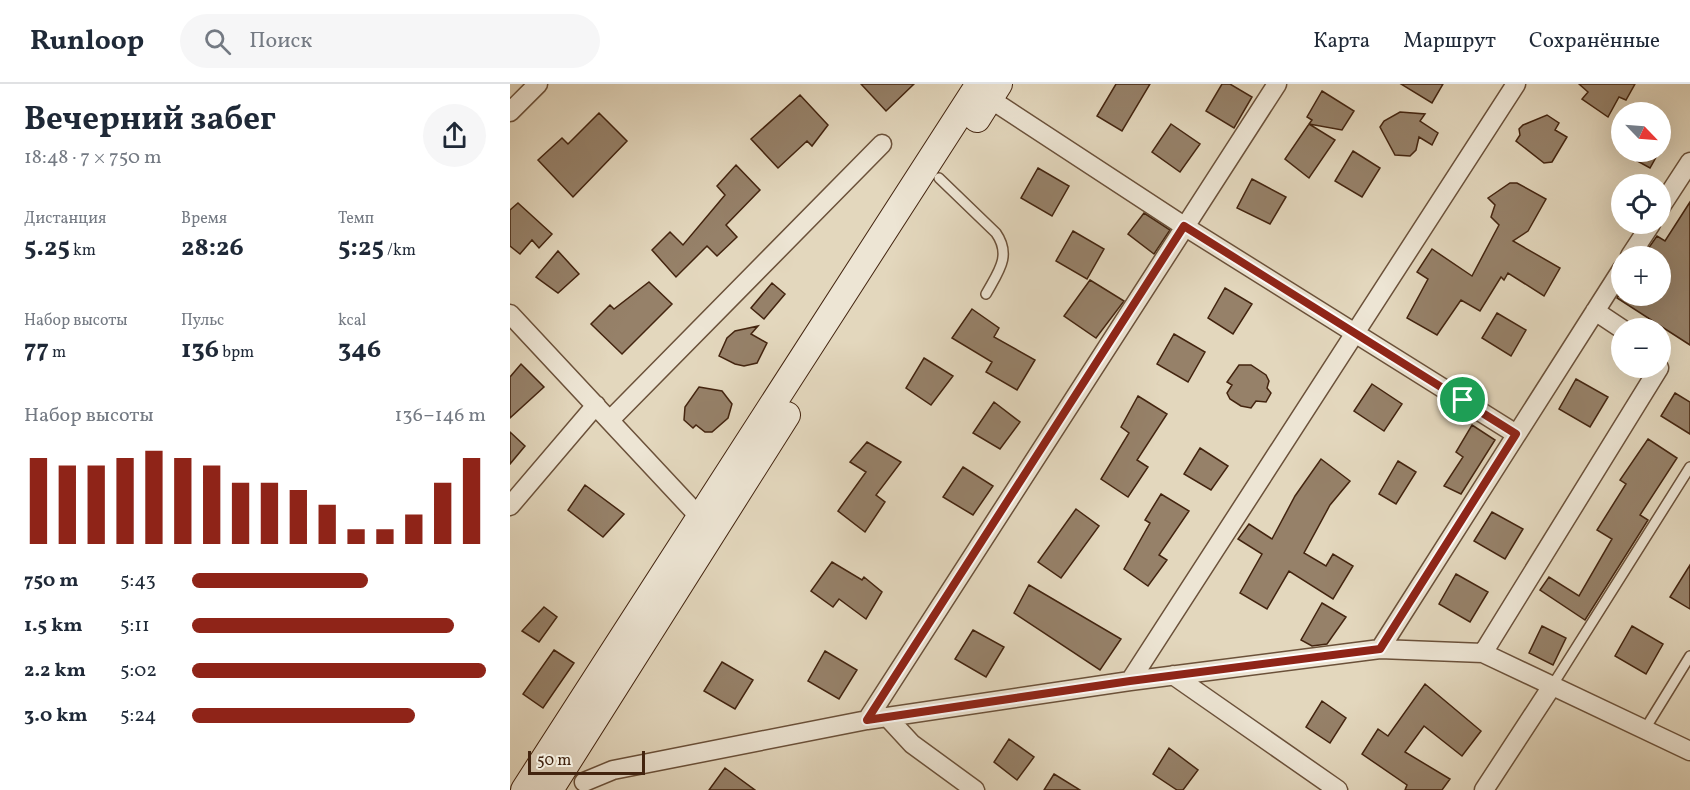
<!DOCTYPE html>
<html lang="ru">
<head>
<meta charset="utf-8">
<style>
  :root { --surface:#fff; --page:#f6f6f7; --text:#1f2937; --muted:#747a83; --line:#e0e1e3; --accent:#8f2418 }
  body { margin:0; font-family:Vollkorn,serif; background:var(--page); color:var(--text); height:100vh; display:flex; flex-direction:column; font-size:22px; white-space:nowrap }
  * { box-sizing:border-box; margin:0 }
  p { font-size:20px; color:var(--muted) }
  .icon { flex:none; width:33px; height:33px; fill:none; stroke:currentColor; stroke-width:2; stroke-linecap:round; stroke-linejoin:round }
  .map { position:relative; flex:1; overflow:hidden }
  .side { display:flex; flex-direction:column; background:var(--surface); width:510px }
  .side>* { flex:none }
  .needle { width:39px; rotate:115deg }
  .fabs { position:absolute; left:1101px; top:18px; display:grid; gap:12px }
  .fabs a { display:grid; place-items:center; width:60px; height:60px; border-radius:50%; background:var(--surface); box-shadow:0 6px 24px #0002; font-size:30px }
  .scale { position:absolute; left:18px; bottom:15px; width:117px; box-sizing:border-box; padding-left:6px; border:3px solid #43240f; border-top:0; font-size:16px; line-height:21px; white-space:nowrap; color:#43240f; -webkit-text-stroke:4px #ede5d4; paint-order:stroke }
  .pin { position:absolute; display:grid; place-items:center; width:51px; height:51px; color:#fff; margin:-26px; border:3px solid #fff; border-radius:50%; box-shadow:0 2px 6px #0007 }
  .round { display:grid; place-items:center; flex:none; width:63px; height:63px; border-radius:32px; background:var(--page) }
  .overview { display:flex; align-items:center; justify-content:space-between; height:102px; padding:0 24px }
  h1 { font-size:33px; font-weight:700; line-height:45px }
  .figures { display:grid; grid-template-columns:repeat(3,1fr); gap:9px; height:102px; padding:6px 24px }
  .figures div { display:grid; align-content:center }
  .figures b { font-size:26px; font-weight:700 }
  .figures small { font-size:16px; font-weight:400 }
  .figures p { font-size:16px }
  .chart { height:168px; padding:12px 24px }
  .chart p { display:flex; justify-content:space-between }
  .chart svg { width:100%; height:108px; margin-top:6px; stroke:var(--accent); stroke-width:6 }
  ul { padding:0 24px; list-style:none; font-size:20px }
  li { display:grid; grid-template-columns:96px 72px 1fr; align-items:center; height:45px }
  li i { height:15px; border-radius:8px; background:var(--accent) }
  header { display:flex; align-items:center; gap:36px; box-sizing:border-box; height:84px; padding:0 30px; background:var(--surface); border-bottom:2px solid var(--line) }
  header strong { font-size:28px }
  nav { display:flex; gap:33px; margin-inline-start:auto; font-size:21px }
  .search { width:420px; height:54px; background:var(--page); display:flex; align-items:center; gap:15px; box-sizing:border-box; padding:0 21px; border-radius:33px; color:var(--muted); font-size:22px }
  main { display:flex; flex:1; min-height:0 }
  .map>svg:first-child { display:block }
</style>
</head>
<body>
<header>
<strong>Runloop</strong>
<div class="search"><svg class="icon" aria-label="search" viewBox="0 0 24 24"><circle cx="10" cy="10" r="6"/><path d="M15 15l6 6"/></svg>Поиск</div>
<nav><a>Карта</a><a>Маршрут</a><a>Сохранённые</a></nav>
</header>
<main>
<section class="side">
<div class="overview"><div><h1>Вечерний забег</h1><p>18:48 · 7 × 750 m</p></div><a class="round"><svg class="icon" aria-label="share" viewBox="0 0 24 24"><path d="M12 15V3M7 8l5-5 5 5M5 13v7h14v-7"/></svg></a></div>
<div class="figures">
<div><p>Дистанция</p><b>5.25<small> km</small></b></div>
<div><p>Время</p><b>28:26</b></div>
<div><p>Темп</p><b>5:25<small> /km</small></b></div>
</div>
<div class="figures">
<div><p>Набор высоты</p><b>77<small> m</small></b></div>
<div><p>Пульс</p><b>136<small> bpm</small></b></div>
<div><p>kcal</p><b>346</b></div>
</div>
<div class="chart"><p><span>Набор высоты</span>136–146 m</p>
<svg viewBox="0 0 160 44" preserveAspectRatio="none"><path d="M5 44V9M15 44V12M25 44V12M35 44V9M45 44V6M55 44V9M65 44V12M75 44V19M85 44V19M95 44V22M105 44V28M115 44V38M125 44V38M135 44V32M145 44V19M155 44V9"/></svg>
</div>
<ul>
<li><b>750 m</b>5:43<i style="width:60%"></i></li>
<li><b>1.5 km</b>5:11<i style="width:89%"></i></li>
<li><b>2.2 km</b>5:02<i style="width:100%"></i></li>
<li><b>3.0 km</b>5:24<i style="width:76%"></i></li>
</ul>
</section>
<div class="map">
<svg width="1180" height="706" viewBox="0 0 1180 706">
  <rect width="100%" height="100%" fill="#e3d7bd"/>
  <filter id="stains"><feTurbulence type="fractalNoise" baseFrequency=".00333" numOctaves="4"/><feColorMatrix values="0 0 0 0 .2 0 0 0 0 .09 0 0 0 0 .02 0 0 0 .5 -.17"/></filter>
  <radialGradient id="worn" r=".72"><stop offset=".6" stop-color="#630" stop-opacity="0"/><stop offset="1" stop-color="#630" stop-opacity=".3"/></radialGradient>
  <path fill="#968169" stroke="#43240f" stroke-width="1.5" d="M351,0H404L376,27Z
    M606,0H640L612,47L587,32Z
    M712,0H720L742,13L724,44L696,27Z
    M891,0H933L922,19Z
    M1069,0H1125L1116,16L1109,13L1098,33L1072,15L1078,8Z
    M812,7L844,27L832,46L799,40L802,36L797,33Z
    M290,11L318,41L302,62L297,57L268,84L241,55Z
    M890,28L915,30L910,37L928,49L922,61L909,53L906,66L900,72L885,71L870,43L874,37Z
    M89,29L117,57L63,113L28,76L52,54L58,60Z
    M1037,31L1049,39L1045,46L1057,53L1042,78L1034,79L1006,57L1010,51L1009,45L1013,41Z
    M661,40L690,60L670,88L642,68Z
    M799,40L825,56L799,94L775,75Z
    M843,67L870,84L852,113L825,97Z
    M1111,68H1149L1140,84Z
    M226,81L250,106L216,141L227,153L207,172L197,162L166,193L142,166L160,148L173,161L215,111L207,102Z
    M528,84L559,102L542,132L511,114Z
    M742,95L776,113L760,140L727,124Z
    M1000,99H1007L1036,115L1018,147L1003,157L1050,184L1034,212L998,189L994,196L991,193L970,227L951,216L927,251L897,234L918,195L907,188L922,165L962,192L989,141L981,133L985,121L978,114Z
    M1180,118V261L1107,214L1108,212H1150V172H1133L1147,152L1155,157Z
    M8,119L42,150L29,164L22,156L10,170L0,162V126Z
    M634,129L660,146L644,170L618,150Z
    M563,147L594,165L577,195L546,177Z
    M48,167L69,190L48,209L26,193Z
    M580,196L614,217L586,254L554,232Z
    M139,198L162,220L112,270L81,240L100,221L104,225Z
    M262,199L275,210L254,235L241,224Z
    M715,204L742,220L723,250L698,234Z
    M462,225L489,244L484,253L525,276L507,306L476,288L482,278L442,254Z
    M987,229L1016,246L1001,272L972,254Z
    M248,242L241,250L257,259L247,279L234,282L225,280L209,272L217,254L225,247Z
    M664,250L695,268L678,298L647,280Z
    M414,274L443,292L421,321L396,304Z
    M11,280L34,303L0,334V293Z
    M729,281H741L756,291L759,297L757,304L761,309L756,318L746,317L741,324L731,322L720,315L717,309L722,301L717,298Z
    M1066,295L1098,313L1080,343L1049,325Z
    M862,300L892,320L874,347L844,327Z
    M189,303L212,307L222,320L218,334L202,348H195L186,341L183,344L174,336L175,323Z
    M1165,309L1180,318V350L1151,332Z
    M628,312L657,330L627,376L638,383L618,413L591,395L619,349L611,343Z
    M484,318L510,338L490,365L463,349Z
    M962,341L985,356L951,410L934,402L953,373L946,368Z
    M0,348L15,362L0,380Z
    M1138,355L1167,374L1130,431L1138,436L1075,536L1030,506L1039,493L1069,512L1102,455L1087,446L1116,400L1110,396Z
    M357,358L391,378L366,411L375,418L355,448L328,427L356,388L340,378Z
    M690,364L718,382L701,406L674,390Z
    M811,375L840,397L820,421L794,469L816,482L823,470L843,482L823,515L779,487L757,525L730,509L752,470L728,455L739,440L762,455L785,412Z
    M888,377L906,388L886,420L869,410Z
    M453,383L483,402L463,431L433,413Z
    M75,401L114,430L93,453L58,426Z
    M651,410L679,427L649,471L657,476L638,502L614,485L640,439L635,436Z
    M566,425L589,442L551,494L528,478Z
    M982,428L1013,445L995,475L964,457Z
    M322,478L352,496L354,493L372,508L356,535L329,515L323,523L301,507Z
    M1180,481V525L1160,513Z
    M946,490L978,508L960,538L929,520Z
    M519,501L611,555L590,586L504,529Z
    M812,519L836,533L817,560L802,562L791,556Z
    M34,523L47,533L29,558L12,547Z
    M1032,542L1056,554L1043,581L1019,569Z
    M1122,542L1153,560L1136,590L1105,572Z
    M463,546L494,563L476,593L445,575Z
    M44,566L64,579L33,624L13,610Z
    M315,567L347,586L329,615L298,597Z
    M212,578L243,596L225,625L194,607Z
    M915,600L971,647L952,672L914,642L895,668L940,695L932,706H895L897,701L852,670L868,645L878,652Z
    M812,617L836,634L820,659L796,643Z
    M499,655L524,673L507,696L484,678Z
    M659,664L688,686L673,706H667L643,690Z
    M215,684L245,706H199Z
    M544,690L570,706H534Z"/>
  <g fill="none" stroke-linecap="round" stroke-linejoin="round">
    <g stroke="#6b513a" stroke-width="12">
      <path id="lane" d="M429,94L486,149C502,172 488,188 476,210
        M1042,602L1180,383
        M1135,645L1180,572"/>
    </g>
    <g stroke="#6b513a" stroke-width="21">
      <path id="street" d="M471,9L674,142L1006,350
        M0,28L28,0
        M1150,124L1180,78
        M1120,172L1141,140
        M1085,227L1112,245
        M0,230L197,441
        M100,336L372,60
        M0,422L86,321
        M870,565L1112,185
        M973,569L1149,284
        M663,591L828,706
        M620,597L1006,0
        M378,634L402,660L465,706
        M357,636L767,0
        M74,698L103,686L357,636L620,597L870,565L973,569L1180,667
        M974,706L1042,602"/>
    </g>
    <g stroke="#43240f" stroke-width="28">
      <path id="secondary" d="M467,35L489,0
        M14,706L469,0
        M40,706L277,331"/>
    </g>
    <use href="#lane" stroke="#ede5d4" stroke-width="9"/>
    <use href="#street" stroke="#ede5d4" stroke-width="18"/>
    <use href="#secondary" stroke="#ede5d4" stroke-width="26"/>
  </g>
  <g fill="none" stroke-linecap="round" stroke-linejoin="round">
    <g stroke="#fff" stroke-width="12">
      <path id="route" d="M674,142L1006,350L870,565L620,597L357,636Z"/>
    </g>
    <use href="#route" stroke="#8f2418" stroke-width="8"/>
  </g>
  <rect width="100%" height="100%" filter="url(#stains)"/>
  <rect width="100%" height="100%" fill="url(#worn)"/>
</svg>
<div class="fabs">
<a><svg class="needle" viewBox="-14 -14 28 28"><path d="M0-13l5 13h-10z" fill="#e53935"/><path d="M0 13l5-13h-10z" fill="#747a83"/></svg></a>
<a><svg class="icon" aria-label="locate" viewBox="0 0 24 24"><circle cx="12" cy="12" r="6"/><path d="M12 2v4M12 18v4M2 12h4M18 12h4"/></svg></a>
<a>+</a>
<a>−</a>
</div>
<div class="scale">50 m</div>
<div class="pin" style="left:953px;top:316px;background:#1e9e55"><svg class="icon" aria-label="arrive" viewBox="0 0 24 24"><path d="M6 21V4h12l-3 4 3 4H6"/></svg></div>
</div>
</main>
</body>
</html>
